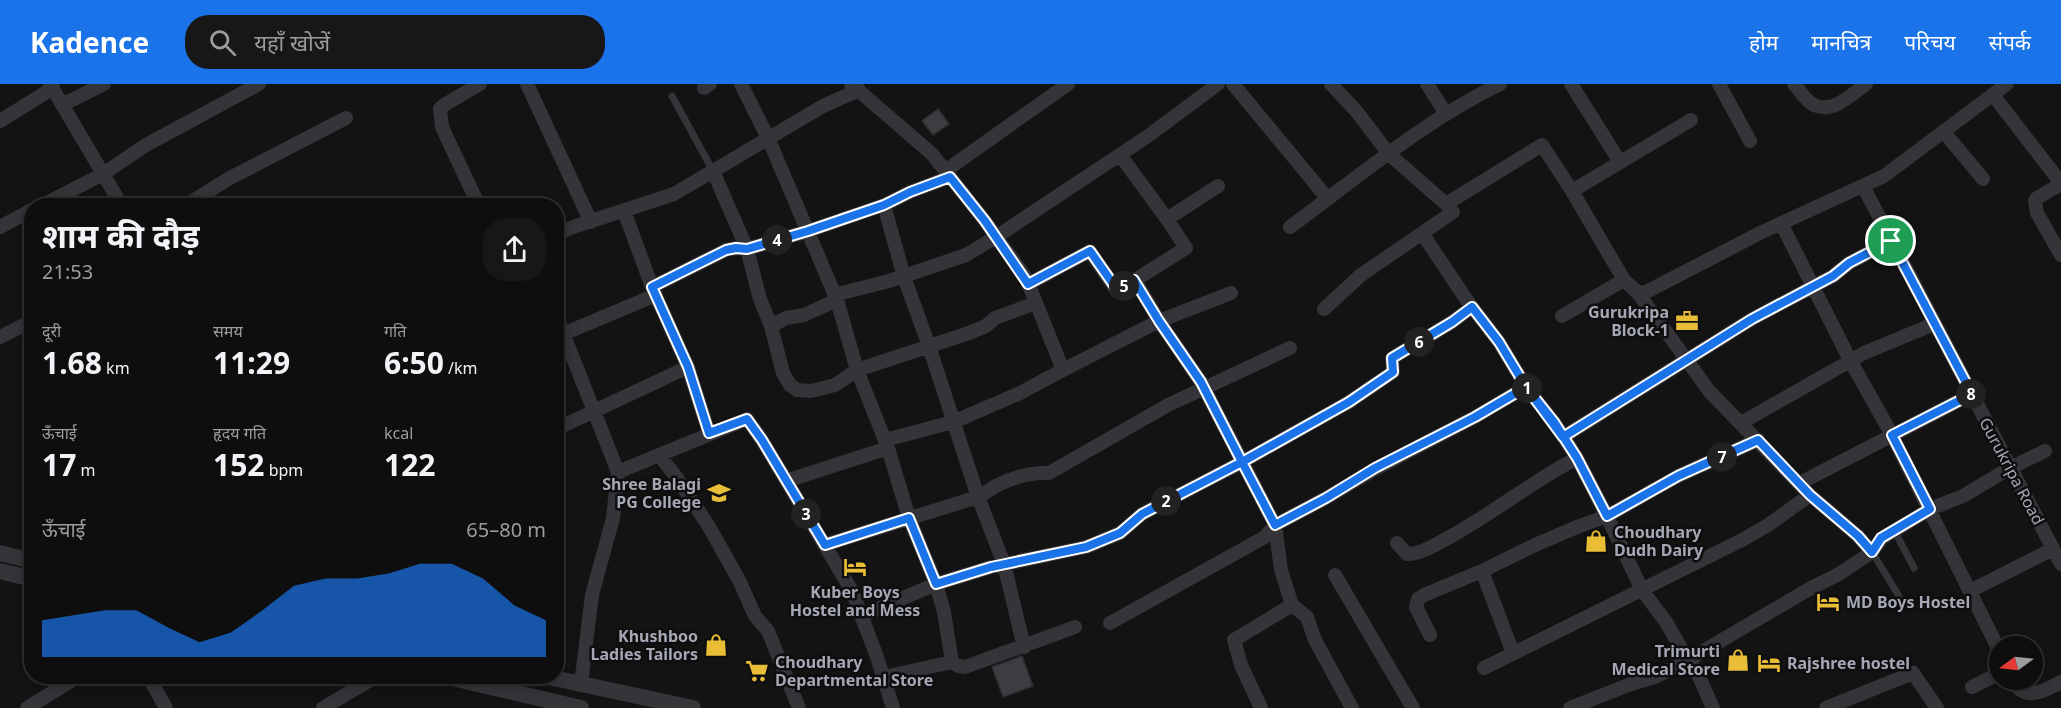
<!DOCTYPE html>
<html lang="hi">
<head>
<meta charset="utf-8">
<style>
  :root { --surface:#0e0e0f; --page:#171718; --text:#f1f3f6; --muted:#9b9c9e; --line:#2e2e2f; --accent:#1a73e8 }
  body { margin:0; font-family:"Noto Sans","Noto Sans Devanagari",sans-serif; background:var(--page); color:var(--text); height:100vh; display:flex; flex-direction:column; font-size:22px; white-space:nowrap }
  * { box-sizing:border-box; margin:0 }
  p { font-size:20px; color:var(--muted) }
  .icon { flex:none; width:33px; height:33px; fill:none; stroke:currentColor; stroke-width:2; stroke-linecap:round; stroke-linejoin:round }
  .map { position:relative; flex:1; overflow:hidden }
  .side { position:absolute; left:24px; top:114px; width:540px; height:486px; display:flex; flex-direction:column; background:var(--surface); border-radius:24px; box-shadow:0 3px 15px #0003,0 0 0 2px var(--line) }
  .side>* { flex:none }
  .needle { width:39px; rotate:255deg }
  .tools { position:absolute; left:1989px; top:552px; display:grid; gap:12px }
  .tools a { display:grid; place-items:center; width:54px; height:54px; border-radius:50%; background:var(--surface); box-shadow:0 3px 15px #0003,0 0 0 2px var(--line); font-size:30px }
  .pin { position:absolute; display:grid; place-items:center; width:51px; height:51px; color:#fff; margin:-26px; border:3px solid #fff; border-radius:50%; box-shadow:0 2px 6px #0007 }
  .km { position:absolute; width:30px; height:30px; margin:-15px; border-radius:50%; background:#222; color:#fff; font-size:16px; line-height:30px; text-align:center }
  .round { display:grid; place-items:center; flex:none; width:63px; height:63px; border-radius:24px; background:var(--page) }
  .head { display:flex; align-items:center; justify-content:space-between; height:102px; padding:0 18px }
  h1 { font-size:33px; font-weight:700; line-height:45px }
  .metrics { display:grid; grid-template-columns:repeat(3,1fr); gap:9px; height:102px; padding:6px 18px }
  .metrics div { display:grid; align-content:center }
  .metrics b { font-size:30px; font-weight:700 }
  .metrics small { font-size:16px; font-weight:400 }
  .metrics p { font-size:16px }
  .chart { height:168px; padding:12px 18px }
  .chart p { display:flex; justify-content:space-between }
  .chart svg { width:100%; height:108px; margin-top:6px; fill:var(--accent); opacity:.7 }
  header { display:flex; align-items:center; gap:36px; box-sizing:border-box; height:84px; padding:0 30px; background:var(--accent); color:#fff }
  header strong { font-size:28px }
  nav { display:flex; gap:33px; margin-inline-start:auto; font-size:21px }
  .search { width:420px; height:54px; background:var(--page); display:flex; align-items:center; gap:15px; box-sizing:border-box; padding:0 21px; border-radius:24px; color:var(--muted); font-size:22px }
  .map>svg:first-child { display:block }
</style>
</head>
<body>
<header>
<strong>Kadence</strong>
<div class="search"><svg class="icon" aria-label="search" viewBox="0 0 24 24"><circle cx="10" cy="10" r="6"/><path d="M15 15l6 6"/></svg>यहाँ खोजें</div>
<nav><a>होम</a><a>मानचित्र</a><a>परिचय</a><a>संपर्क</a></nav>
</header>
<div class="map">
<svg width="2061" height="624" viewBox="0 0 2061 624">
  <rect width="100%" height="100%" fill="#131314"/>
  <path fill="#3d3d41" stroke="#2d2d30" stroke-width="1.5" d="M938,25L949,40L933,51L922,37Z
    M1022,572L1033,602L1003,613L992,583Z"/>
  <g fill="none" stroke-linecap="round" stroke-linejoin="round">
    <path stroke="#343439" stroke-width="7" d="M672,12L713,87
      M1894,446L1914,484
      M1872,468L1899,512"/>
    <path stroke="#343439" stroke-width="14" d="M50,0L122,122
      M527,0L591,138
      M741,0L768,54L837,216L857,286L888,364L909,434L936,500L944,528L952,578
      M851,0L932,70L985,137L1026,194L1063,286L1159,237L1231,209
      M1233,0L1328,115
      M1331,0L1357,28L1389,70L1446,120L1542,61L1572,107L1691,36
      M1427,0L1446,30
      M1571,0L1620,78
      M1719,0L1750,57
      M1794,0C1799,6 1807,18 1814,21C1833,30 1852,10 1866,0
      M704,4L710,0
      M1993,11L2061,99
      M62,21L104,0
      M0,37L53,4
      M1944,48L1983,95
      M1120,71L1167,135
      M713,87L747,165L760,215L771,242L783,289L790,301L797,306L811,307L835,301L857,286L969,249L986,242L995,234L1036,219
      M945,87L1068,0
      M2061,100L2037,114L2035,117L2037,129L2061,171
      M1863,102L2061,480
      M1572,107L1624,196L1638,209L1648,207L1760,149L1884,92L2007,0
      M884,121L904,193L929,262L978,413L1004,480L1024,563
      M41,122L103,90L146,61L259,0
      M185,122L228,95L346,34
      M479,122L442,43L440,25L444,21L480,0
      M624,127L652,203L688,283L709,349
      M1781,139L1850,276L1892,351L2000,568
      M0,143L32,126
      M1290,143C1358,93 1424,37 1500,0
      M1422,149L1466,215L1499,258L1526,303L1554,338L1577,374
      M556,150L576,142L674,110L823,22L859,6
      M1135,196L1186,164L1167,135L1218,102
      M1028,200L1090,167L1117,207L1135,196L1159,237L1201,298L1275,441L1281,486L1292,521
      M652,203L726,166L736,164L747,165L808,147L884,121L910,108L950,93
      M1638,209L1710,308L1810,411L1858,452L1872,468
      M834,211L889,197L966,171L996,153L1148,52L1218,0
      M1324,225L1361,191L1453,128L1446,120
      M556,231L618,388L659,371L677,394L708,441L740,498L755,532L768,547L799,624
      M1562,232L1624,196
      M771,242L786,234L804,231L837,216
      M558,252L656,211
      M0,253L32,237
      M1741,339L1864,269L1934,240
      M556,345L688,283
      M1563,353L1752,235L1833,192L1849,179L1891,157
      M885,356L953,338L1018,310L1063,286
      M659,371L747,335L762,356L852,507L877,573L893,624
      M786,397L888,364
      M1800,399L1972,310
      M1397,459L1407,470C1421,470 1433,462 1446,455C1491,431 1531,398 1577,374L1607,432L1642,506L1666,538L1688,576L1696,586L1713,624
      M824,461L978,413C985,410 991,404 998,401C1014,393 1031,388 1049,389L1168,321L1290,264
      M1482,487L1513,569
      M1335,491L1413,624
      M1970,507L2053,465
      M861,532L936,500L991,483L1086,463L1120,449L1142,430L1242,378L1349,318L1393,288L1392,274L1452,238L1472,223
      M1110,539L1265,453L1275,441L1326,414L1375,385L1475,333L1526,303
      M1430,551L1416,523L1418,515L1424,511L1482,487L1535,461L1577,443L1607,432L1678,392L1758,356
      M1484,584L1742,456L1768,441L1810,411
      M148,592L166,624
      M884,593L952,578L958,582L965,583L1075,543
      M2013,596C2024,619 2044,607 2061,598
      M581,600L592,511L613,434L618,388
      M1972,603L2000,589
      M27,624L79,592
      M323,624L377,592
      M1261,624L1241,581L1234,556L1292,521L1307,533L1315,556L1352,624
      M1570,624L1631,600L1655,593L1688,576L1811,504L1839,490L1872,468L1882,454L1930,425L1963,412L2010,384L2045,367
      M1826,624L1913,589L1937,624"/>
    <path stroke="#343439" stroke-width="16" d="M0,469L32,477
      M0,487L32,495
      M444,592L581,624
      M544,592L693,624"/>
  </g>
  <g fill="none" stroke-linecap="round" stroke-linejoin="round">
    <g stroke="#fff" stroke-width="12">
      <path id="route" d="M1891,157L1849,179L1833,192L1752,235L1563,353L1526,303L1475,333L1375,384L1326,414L1275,441L1242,378L1142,430L1120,449L1086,463L991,483L936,500L909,434L825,461L762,356L747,335L709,349L688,283L652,203L726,166L736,164L747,165L808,147L884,121L910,108L950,93L985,137L1028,200L1090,167L1118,207L1134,196L1159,237L1201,298L1242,378L1349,318L1393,288L1392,274L1452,238L1472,223L1499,258L1526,303L1554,338L1577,374L1607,432L1678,392L1758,356L1810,411L1858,452L1872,468L1881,454L1930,425L1892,351L1972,310L1891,157"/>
    </g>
    <use href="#route" stroke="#1a73e8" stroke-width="8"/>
  </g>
  <defs>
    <g id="office-bare" transform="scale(1.8)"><path d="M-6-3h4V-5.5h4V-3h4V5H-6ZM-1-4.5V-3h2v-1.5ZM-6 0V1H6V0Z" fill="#eabd36" stroke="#0e0e0f" stroke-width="2.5" paint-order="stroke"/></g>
    <g id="university-bare" transform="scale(1.8)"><path d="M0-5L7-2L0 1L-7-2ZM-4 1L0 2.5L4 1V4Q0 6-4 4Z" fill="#eabd36" stroke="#0e0e0f" stroke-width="2.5" paint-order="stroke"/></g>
    <g id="shop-bare" transform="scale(1.8)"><path d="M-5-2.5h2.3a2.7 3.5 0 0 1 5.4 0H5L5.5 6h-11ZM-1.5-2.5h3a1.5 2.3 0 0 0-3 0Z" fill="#eabd36" stroke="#0e0e0f" stroke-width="2.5" paint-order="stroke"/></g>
    <g id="hotel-bare" transform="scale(1.8)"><path d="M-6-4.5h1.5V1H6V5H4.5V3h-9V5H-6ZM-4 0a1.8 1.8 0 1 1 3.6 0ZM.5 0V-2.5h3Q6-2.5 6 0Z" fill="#eabd36" stroke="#0e0e0f" stroke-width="2.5" paint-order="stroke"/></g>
    <g id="supermarket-bare" transform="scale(1.8)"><path d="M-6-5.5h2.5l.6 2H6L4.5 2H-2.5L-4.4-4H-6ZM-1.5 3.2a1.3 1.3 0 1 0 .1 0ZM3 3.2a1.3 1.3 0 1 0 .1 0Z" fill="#eabd36" stroke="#0e0e0f" stroke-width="2.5" paint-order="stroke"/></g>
  </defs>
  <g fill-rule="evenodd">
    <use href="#office-bare" x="1687" y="237"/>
    <use href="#university-bare" x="719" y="409"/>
    <use href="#shop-bare" x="1596" y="457"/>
    <use href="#hotel-bare" x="855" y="483"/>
    <use href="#hotel-bare" x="1828" y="518"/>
    <use href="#shop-bare" x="716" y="561"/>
    <use href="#shop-bare" x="1738" y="576"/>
    <use href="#hotel-bare" x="1769" y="579"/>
    <use href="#supermarket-bare" x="757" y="587"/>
  </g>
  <g text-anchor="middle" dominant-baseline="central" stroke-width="5" stroke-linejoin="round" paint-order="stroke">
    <g font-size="16" font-weight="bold" fill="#a5a8b4" stroke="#0e0e0f" text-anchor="end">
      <text x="1669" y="228">Gurukripa<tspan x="1669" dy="18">Block-1</tspan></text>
      <text x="701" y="400">Shree Balagi<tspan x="701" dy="18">PG College</tspan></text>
      <text x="1614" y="448" text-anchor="start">Choudhary<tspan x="1614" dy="18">Dudh Dairy</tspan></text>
      <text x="855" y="508" text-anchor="middle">Kuber Boys<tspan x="855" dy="18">Hostel and Mess</tspan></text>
      <text x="1846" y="518" text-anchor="start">MD Boys Hostel</text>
      <text x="698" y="552">Khushboo<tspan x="698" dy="18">Ladies Tailors</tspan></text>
      <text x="1720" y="567">Trimurti<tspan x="1720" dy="18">Medical Store</tspan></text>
      <text x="775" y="578" text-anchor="start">Choudhary<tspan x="775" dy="18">Departmental Store</tspan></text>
      <text x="1787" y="579" text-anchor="start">Rajshree hostel</text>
    </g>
    <g font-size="16" fill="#a5a8b4" stroke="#0e0e0f">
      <text transform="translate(2012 387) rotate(62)">Gurukripa Road</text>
    </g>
  </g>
</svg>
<div class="tools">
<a><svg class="needle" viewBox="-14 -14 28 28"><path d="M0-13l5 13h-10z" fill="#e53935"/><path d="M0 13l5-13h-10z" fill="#9b9c9e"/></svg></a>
</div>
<div class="pin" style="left:1891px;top:157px;background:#1e9e55"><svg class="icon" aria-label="arrive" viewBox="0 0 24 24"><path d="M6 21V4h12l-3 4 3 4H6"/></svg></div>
<b class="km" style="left:1527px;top:304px">1</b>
<b class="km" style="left:1166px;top:417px">2</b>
<b class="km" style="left:806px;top:430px">3</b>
<b class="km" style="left:777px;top:156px">4</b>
<b class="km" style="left:1124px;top:202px">5</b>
<b class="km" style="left:1419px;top:258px">6</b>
<b class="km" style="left:1722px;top:373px">7</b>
<b class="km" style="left:1971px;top:310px">8</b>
<section class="side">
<div class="head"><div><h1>शाम की दौड़</h1><p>21:53</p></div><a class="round"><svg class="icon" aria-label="share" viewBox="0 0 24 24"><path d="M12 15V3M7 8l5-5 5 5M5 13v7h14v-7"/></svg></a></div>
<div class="metrics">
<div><p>दूरी</p><b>1.68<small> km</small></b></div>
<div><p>समय</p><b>11:29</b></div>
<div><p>गति</p><b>6:50<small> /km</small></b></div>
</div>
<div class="metrics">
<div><p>ऊँचाई</p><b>17<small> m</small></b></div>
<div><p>हृदय गति</p><b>152<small> bpm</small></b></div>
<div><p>kcal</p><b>122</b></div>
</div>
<div class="chart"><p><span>ऊँचाई</span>65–80 m</p>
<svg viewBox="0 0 160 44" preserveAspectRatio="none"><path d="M0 44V29L10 27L20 25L30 25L40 32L50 38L60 34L70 25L80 15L90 12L100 12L110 10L120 6L130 6L140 12L150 23L160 29V44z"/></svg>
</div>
</section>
</div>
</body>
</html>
